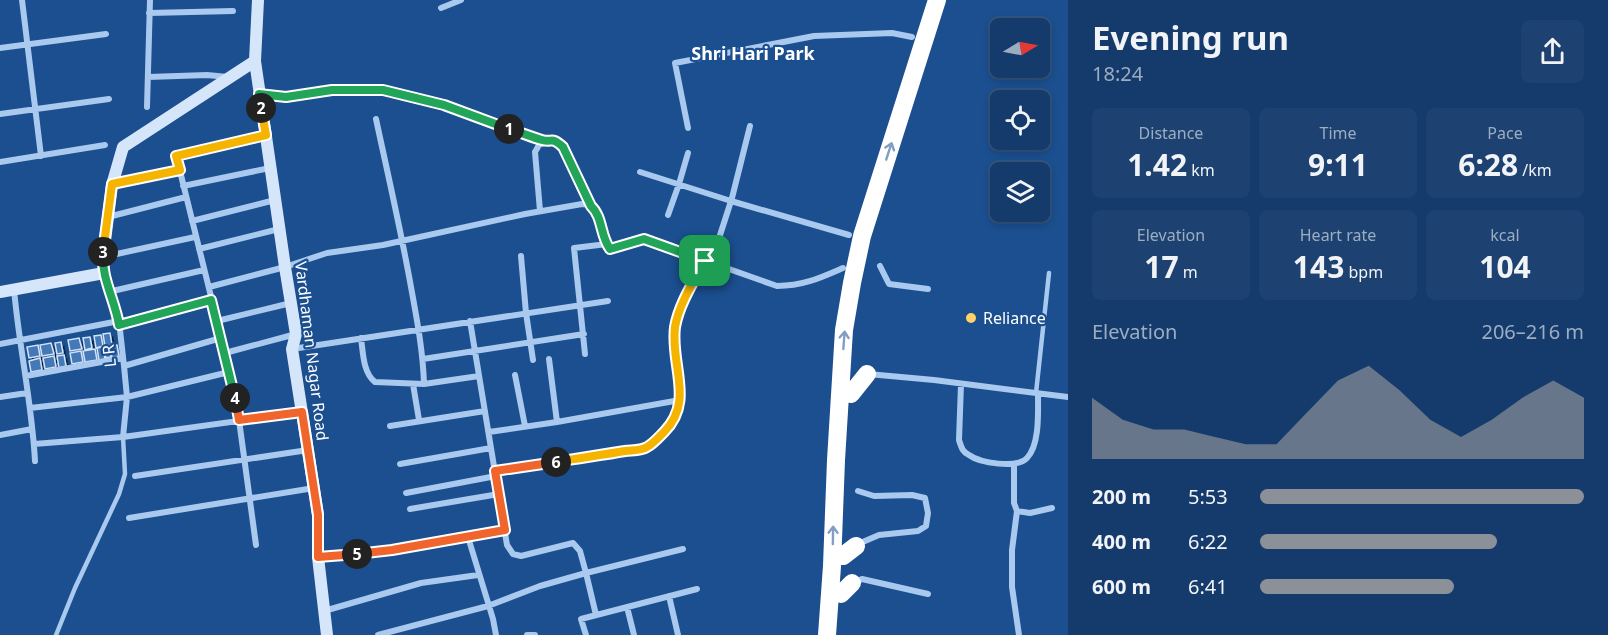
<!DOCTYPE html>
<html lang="en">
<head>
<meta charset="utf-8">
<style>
  :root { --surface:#143b6b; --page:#1d4271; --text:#f1f3f6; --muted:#9dadc1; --line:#33557e; --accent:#8c9099 }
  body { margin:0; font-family:"Noto Sans",sans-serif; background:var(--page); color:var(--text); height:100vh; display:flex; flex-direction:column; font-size:22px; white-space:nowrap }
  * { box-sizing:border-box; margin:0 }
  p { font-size:20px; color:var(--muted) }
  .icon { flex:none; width:33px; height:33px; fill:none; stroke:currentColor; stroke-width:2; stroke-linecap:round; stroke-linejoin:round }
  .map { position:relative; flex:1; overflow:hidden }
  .panel { display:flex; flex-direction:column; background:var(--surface); width:540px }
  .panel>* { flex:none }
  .needle { width:39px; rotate:80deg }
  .fabs { position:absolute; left:990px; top:18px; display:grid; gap:12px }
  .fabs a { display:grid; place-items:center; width:60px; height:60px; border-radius:9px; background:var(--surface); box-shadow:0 3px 9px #0003,0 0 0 2px var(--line); font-size:30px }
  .pin { position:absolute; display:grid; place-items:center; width:51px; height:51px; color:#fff; margin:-26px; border-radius:12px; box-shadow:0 3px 9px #0006 }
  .km { position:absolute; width:30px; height:30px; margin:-15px; border-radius:50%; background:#222; color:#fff; font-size:16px; line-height:30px; text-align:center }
  .round { display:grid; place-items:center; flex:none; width:63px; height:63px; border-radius:9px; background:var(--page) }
  .summary { display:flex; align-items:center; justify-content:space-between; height:102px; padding:0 24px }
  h1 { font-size:33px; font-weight:700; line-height:45px }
  .figures { display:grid; grid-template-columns:repeat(3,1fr); gap:9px; height:102px; padding:6px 24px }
  .figures div { display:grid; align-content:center; border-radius:9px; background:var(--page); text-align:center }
  .figures b { font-size:30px; font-weight:700 }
  .figures small { font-size:16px; font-weight:400 }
  .figures p { font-size:16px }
  .chart { height:168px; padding:12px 24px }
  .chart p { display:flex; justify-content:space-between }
  .chart svg { width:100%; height:108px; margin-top:6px; fill:var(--accent); opacity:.7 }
  ul { padding:0 24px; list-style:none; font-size:20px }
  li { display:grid; grid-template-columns:96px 72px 1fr; align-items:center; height:45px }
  li i { height:15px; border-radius:8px; background:var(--accent) }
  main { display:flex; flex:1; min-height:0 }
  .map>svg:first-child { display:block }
</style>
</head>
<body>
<main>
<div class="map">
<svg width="1068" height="635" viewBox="0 0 1068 635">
  <defs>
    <filter id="shadow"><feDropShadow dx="2.5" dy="4" stdDeviation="0" flood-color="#0009"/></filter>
  </defs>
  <rect width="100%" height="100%" fill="#1b4f8f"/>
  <path fill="#4478b7" stroke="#cfe3fa" stroke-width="1.5" filter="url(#shadow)" d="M110,333L112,345L105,346L103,334Z
    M101,335L103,346L96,348L94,336Z
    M90,337L92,348L85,350L83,338Z
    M79,338L82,349L70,351L68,340Z
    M61,342L63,353L57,354L55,343Z
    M51,343L54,354L42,356L40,345Z
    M38,345L40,356L29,358L27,347Z
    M117,345L119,356L112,358L110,346Z
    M103,347L105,359L99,360L97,348Z
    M109,347L111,357L106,358L104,348Z
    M95,349L97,360L85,362L83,351Z
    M81,351L83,362L72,364L70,353Z
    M64,355L66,366L59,368L57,356Z
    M54,356L56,367L45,369L43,358Z
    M40,358L42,370L31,372L29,361Z"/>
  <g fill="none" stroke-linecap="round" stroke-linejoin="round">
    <path stroke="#a9c9ee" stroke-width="4.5" d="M1036,393L1049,273
      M56,635L75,588L119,494L125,474L123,437"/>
    <path stroke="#a9c9ee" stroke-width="6" d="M22,0L41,156
      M441,8L461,0
      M149,13L233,11
      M0,48L106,34
      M148,77L207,75L228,77
      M260,94L286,97L332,90H383L444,105L545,141
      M147,107L150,0
      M0,114L109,99
      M376,119C388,175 401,231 411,287C417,320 423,351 424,384
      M688,128L675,63L814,36L892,33L912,37
      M0,162L105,145
      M640,172L731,201L849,235
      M113,184L180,170
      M183,186L270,168
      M540,211L535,152L539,145L551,140L557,141L563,147L591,205
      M668,215L679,184L688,153
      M108,217L186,197
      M192,221L275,200
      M199,249L279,229
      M521,256L526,313L533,360
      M103,257L195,237
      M711,263L732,198L750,126
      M880,266L889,284L928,289
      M104,273L108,292L119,321L124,366L127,397L123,437
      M209,287L285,267L327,253L383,245L525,214L582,204L591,205L597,213L607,244
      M14,289C19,347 32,403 35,461
      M108,292L204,270
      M217,321L291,303
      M470,321L507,545L513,554L521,556L573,543L580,551L586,573L683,549
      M119,325L211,300
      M361,338C363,352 363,373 375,382L424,384L479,376
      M0,344L119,321
      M292,349L608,301
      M225,353L296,334
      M585,354L574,248L607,244L610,249L644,239L777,286C803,286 820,278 843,268
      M423,359L584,334
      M549,359L557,422
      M124,366L221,338
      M868,374L934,380L1068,397
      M515,375L525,426
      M26,376L123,358
      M413,384L419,420
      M961,384L959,440C961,446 962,452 969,455C980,463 1017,469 1027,458C1040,445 1038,411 1038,394
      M0,397L27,393
      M30,408L127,397L229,372
      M390,426L485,411
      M489,432L557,422L680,400
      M0,435L32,429
      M34,444L123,437L302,412
      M400,464L491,448
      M1014,465V503L1017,511L1030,513L1052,508
      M495,471L646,448C654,441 664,435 670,426C685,406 678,386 676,364C674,352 673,340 675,328C678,304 694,281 705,261
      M135,476L308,450
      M406,493L496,476
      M410,509L499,494
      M1017,511L1012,550V587L1019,635
      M129,518L314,488
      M468,537L493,619L496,635
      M858,544L879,535L918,531L926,526L928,513L925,498L912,495L874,496L858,491
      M256,545L239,420L225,353L176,155L266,136
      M318,557L392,550L505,530
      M853,583L862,579L928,594
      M669,596L678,635
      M627,607L634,635
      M324,611L421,583L478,575
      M378,635L488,606L540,586L586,573L596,615
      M527,635H535
      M586,635L581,619L697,589"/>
    <path stroke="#d6e6fa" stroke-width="12" d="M258,0L255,61L285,267L296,334L292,349L318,515V557L327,635
      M0,292L104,273L103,257L112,185L123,147L255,61"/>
    <path stroke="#fff" stroke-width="18" d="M851,394L867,374
      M843,556L856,546
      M841,594L852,583
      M827,635L832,566L836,460L844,330L852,283L862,236L937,0"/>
  </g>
  <defs><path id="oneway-shaft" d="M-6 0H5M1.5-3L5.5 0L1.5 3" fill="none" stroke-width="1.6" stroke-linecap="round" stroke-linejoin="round" transform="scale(1.5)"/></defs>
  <g stroke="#829ec1">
    <use href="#oneway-shaft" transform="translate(889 151) rotate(-72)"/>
    <use href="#oneway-shaft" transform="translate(844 340) rotate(-86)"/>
    <use href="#oneway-shaft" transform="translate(833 535) rotate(-89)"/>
  </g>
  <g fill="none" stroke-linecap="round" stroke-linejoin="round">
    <g stroke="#fff" stroke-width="12">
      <path id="split-1" d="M509,129C520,132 531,137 542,140C553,143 551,136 563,147L591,206C603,217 600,236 610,249L644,239L705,261"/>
    </g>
    <g stroke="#fff" stroke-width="12">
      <path id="split-2" d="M261,108L259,94L286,97L332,90H383L444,105L509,129"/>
    </g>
    <g stroke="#fff" stroke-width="12">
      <path id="split-3" d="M103,252L112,184L180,170L176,156L266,135L261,108"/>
    </g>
    <g stroke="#fff" stroke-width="12">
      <path id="split-4" d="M103,252C101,278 115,300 119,325L211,300L235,398"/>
    </g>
    <g stroke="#fff" stroke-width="12">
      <path id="split-5" d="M235,398L239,420L302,412L318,515V557L357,554"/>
    </g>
    <g stroke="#fff" stroke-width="12">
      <path id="split-6" d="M357,554L392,550L505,530L495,471L556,462"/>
    </g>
    <g stroke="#fff" stroke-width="12">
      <path id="split-7" d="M556,462C579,458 602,455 625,451C631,450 641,451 647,447C653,444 659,437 664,432C695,401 670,365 675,327C679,304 694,281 705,261"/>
    </g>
    <use href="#split-1" stroke="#22a559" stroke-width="8"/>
    <use href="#split-2" stroke="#22a559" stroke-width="8"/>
    <use href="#split-3" stroke="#f5b400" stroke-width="8"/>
    <use href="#split-4" stroke="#22a559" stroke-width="8"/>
    <use href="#split-5" stroke="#f0652b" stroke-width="8"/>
    <use href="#split-6" stroke="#f0652b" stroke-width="8"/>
    <use href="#split-7" stroke="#f5b400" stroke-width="8"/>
  </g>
  <circle fill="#ffd166" stroke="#1b4f8f" stroke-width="2" cx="971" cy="318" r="6"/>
  <g text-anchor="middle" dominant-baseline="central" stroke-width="4.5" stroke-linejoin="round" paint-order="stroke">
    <g font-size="16" fill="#fff" stroke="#1b4f8f" text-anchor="start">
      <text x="983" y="318">Reliance</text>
    </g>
    <g font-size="16" fill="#fff" stroke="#1b4f8f">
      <text transform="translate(312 351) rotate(83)">Vardhaman Nagar Road</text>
      <text transform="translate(109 356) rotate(-97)">L R</text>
    </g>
    <g font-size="18" font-weight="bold" fill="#fff" stroke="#1b4f8f">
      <text x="753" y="53">Shri Hari Park</text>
    </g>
  </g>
</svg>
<div class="fabs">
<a><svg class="needle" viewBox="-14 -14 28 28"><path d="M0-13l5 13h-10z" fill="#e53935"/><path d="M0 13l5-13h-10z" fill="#9dadc1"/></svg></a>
<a><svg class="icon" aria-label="locate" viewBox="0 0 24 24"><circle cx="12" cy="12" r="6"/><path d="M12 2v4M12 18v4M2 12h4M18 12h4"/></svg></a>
<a><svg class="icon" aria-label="layers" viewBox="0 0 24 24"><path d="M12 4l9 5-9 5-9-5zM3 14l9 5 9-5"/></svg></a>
</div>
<div class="pin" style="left:705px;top:261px;background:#1e9e55"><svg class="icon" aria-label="arrive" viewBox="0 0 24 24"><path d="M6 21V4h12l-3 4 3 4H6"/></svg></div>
<b class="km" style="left:509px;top:129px">1</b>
<b class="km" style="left:261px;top:108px">2</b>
<b class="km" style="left:103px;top:252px">3</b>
<b class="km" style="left:235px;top:398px">4</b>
<b class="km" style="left:357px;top:554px">5</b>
<b class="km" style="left:556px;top:462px">6</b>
</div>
<section class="panel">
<div class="summary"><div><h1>Evening run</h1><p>18:24</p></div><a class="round"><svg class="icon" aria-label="share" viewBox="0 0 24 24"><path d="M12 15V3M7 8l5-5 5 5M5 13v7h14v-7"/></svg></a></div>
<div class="figures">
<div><p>Distance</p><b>1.42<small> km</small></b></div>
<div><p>Time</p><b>9:11</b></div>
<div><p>Pace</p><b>6:28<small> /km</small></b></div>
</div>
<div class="figures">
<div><p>Elevation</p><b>17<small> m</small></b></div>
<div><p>Heart rate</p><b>143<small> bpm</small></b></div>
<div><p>kcal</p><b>104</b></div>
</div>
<div class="chart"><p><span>Elevation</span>206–216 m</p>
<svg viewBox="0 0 160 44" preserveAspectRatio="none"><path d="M0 44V19L10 28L20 32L30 32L40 35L50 38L60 38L70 25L80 12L90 6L100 16L110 28L120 35L130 28L140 19L150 12L160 19V44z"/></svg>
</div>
<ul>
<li><b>200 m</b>5:53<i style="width:100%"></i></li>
<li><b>400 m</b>6:22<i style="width:73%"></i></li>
<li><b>600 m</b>6:41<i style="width:60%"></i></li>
</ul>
</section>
</main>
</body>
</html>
